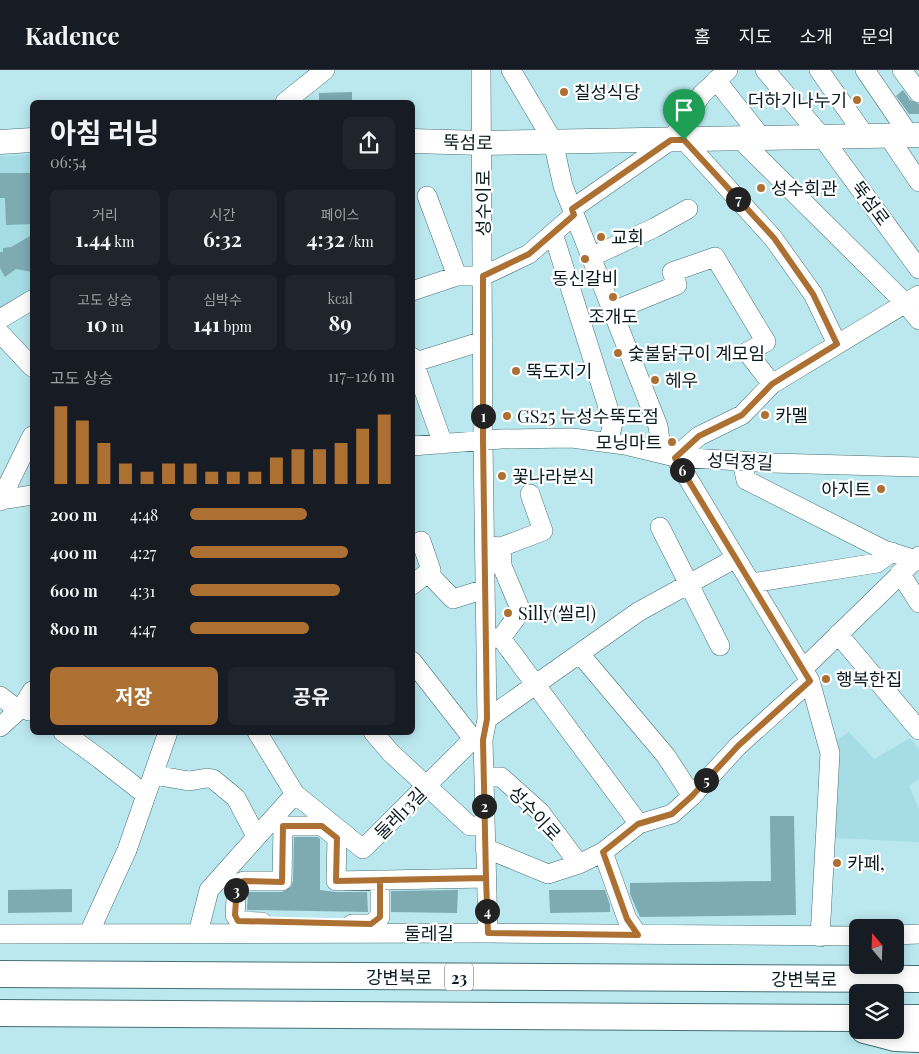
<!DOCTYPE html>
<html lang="ko">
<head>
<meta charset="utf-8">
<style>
  :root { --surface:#171b24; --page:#20242c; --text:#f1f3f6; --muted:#9ea1a6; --line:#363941; --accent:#ac7033 }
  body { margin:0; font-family:"Playfair Display","Noto Sans KR",serif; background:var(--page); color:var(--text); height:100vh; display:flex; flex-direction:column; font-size:19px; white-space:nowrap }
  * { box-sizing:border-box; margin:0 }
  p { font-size:16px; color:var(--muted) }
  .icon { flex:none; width:28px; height:28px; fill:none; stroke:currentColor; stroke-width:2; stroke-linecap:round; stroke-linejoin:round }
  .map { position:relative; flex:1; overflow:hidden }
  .sheet { position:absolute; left:30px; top:30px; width:385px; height:635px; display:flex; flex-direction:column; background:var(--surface); border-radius:8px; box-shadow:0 2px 12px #0003 }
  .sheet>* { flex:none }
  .needle { width:32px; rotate:341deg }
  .fabs { position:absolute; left:849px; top:849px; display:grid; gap:10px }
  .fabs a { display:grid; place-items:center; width:55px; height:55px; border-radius:8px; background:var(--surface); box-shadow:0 2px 12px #0003; font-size:25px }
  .pin { position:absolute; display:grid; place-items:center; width:42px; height:42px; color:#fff; margin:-51px -21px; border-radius:50% 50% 50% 0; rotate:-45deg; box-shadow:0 0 5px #0007 }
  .pin .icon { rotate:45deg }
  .km { position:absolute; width:25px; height:25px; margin:-12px; border-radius:50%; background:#222; color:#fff; font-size:14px; line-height:25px; text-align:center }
  .round { display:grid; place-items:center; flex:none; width:52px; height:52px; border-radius:8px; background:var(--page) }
  .head { display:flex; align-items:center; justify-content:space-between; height:85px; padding:0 20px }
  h1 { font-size:28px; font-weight:700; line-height:38px }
  .stats { display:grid; grid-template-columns:repeat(3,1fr); gap:8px; height:85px; padding:5px 20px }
  .stats div { display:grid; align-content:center; border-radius:8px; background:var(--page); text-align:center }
  .stats b { font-size:21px; font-weight:700 }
  .stats small { font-size:14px; font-weight:400 }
  .stats p { font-size:14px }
  .chart { height:140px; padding:10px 20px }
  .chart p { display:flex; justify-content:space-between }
  .chart svg { width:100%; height:90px; margin-top:5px; stroke:var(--accent); stroke-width:6 }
  .cta { display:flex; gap:10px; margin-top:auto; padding:10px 20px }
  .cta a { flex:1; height:58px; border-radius:8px; background:var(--accent); color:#fff; font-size:20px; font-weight:700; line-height:58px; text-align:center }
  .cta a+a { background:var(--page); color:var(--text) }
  ul { padding:0 20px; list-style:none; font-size:16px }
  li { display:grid; grid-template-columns:80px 60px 1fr; align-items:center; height:38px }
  li i { height:12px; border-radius:6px; background:var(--accent) }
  header { display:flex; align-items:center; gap:30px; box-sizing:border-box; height:70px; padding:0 25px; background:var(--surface); border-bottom:1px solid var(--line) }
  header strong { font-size:24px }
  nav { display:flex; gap:28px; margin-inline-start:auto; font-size:18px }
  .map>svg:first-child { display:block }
</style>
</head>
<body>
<header>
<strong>Kadence</strong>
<nav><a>홈</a><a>지도</a><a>소개</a><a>문의</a></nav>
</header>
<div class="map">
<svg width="919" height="984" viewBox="0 0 919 984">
  <rect width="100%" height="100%" fill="#bbe8ef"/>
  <path fill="#a6dde5" d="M32,85V222L0,240V86Z
    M849,662L874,689L910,668L919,679V709L909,716L919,739V772L833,768L837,670Z"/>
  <path fill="#7eaab1" d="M903,20L910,30L919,34V44H909L896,26Z
    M352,22V32H319V23Z
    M0,103H32V154L6,155L5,128H0Z
    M32,165V202L16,199L5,207L0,198V182H3V178L11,177Z
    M770,746H794L796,845L640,847L630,824V813L771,811Z
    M294,767H318L320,769V820L336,822H367L368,842L247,840L248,822H282L291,817L293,811Z
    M72,819V842L8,843V820Z
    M458,820L457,843L391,842V821Z
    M549,820H605L610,835V842L550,843Z"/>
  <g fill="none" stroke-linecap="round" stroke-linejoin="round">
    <g stroke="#457076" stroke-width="20">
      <path id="minor" d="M481,0L483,371L487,649L483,670L488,863
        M511,0L553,71L563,116L658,356L662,384
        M765,0L822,67L919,199
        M819,0L866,67
        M865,0L910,66
        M902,0L919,23
        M716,10L762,68
        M285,32L325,0
        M888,66L919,112
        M740,69L905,233L919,250
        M684,70L773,168L813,224L837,274
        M427,126L457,206H483L529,184L574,145
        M572,139L671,70L702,24L728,0
        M553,163L613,353L608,373
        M591,187L654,158L688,139
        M412,221L457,206
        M613,241L677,215L672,202L715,187L766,272L747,282L772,314
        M0,249L32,230
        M0,263L32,297
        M412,287L443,374
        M412,293L483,271
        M412,376L501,369L572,368L625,375L675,387L772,393L919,397
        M742,391L746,410L884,480L919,491
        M0,430L32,425
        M0,431L32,366
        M660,457L720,576
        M488,476L501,477L543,461L530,424
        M428,503L453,529L485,519
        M900,503L919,533
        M752,513L877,493L892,482
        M412,515L431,500L421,471
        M838,564L919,660
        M486,568H501L639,754
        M501,568L521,541L502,496L501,477
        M580,584L666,686L692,726
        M412,591L473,669L483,670
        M803,599L919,486
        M0,626L13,636L22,637L29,641
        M487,649L638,542L736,488
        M0,657L22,637L32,621
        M63,662L100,689L146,725
        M257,662L295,724
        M373,662L391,683L470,756H484
        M154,705L189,711L207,708L213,709L236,728L256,766
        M484,707H501L540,742L579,794
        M485,778L548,804L579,794L603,782L639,754L672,744L692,726L738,676L810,611
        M603,782L627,849L638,865
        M262,852L239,851L235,845L237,814L244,811H282L283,756H322L337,768L336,811L486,808
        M352,854H371L380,847V810
        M89,863L127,780L168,662
        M198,863L209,820L295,724L363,779L473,669
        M0,864L488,863L858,866
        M895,865L919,864
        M820,867L830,683L810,611L675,387L699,366L742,345L772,314L919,225"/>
    </g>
    <g stroke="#457076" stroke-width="25">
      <path id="major" d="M412,71L483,73L919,65
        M0,72L32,70"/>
    </g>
    <g stroke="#457076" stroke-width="28">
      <path id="highway" d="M0,904L919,909
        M0,943L858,948
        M895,948H919
        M864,960L895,968L919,969"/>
    </g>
    <use href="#minor" stroke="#fff" stroke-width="19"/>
    <use href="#major" stroke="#fff" stroke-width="24"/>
    <use href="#highway" stroke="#fff" stroke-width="26"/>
  </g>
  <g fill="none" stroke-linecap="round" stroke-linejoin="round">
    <g stroke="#fff" stroke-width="10">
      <path id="route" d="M684,70H671L572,139L574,145L529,184L483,206V371L487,649L483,670L486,808L380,810V847L371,854L238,851L235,845L237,814L244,811L282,812L283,756H322L337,768L336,811L486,808L488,863L638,865L627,849L603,782L638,754L672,744L692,726L738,676L810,611L675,388L699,366L742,345L772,314L837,274L813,224L774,168L684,70"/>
    </g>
    <use href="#route" stroke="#ac7033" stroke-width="6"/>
  </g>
  <g fill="#ac7033" stroke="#fff" stroke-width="2">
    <circle cx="564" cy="22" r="5"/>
    <circle cx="857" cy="30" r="5"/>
    <circle cx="761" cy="118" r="5"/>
    <circle cx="601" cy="167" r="5"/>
    <circle cx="585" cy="189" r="5"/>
    <circle cx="613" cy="227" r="5"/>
    <circle cx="618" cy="283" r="5"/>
    <circle cx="516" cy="301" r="5"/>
    <circle cx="655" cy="310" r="5"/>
    <circle cx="765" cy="345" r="5"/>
    <circle cx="507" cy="346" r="5"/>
    <circle cx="672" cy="372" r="5"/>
    <circle cx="502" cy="406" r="5"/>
    <circle cx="881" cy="419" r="5"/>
    <circle cx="508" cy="543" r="5"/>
    <circle cx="826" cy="609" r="5"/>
    <circle cx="837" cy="793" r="5"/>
  </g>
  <g text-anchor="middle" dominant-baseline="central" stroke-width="4.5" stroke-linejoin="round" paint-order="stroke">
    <rect fill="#fff" stroke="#535f62" stroke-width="1" x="445" y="893.5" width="28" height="27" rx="4"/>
    <g font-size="16" font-weight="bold" fill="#091b1e">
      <text x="459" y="907">23</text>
    </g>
    <g font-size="18" fill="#091b1e" stroke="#fff" text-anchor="start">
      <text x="574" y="22">칠성식당</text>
      <text x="847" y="30" text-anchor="end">더하기나누기</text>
      <text x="771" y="118">성수회관</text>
      <text x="611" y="167">교회</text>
      <text x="585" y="208" text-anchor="middle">동신갈비</text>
      <text x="613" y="246" text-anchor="middle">조개도</text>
      <text x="628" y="283">숯불닭구이 계모임</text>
      <text x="526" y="301">뚝도지기</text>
      <text x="665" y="310">헤우</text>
      <text x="775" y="345">카멜</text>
      <text x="517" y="346">GS25 뉴성수뚝도점</text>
      <text x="662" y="372" text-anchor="end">모닝마트</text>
      <text x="512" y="406">꽃나라분식</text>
      <text x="871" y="419" text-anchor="end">아지트</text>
      <text x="518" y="543">Silly(씰리)</text>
      <text x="836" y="609">행복한집</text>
      <text x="847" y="793">카페,</text>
    </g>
    <g font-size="18" fill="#091b1e" stroke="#fff">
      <text transform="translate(468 72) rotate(1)">뚝섬로</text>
      <text transform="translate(483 133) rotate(-90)">성수이로</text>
      <text transform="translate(871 133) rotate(53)">뚝섬로</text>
      <text transform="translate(740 391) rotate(3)">성덕정길</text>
      <text transform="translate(400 743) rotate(-45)">둘레13길</text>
      <text transform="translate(535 743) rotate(47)">성수이로</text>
      <text x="429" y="863">둘레길</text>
      <text x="399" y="907">강변북로</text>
      <text x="804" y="909">강변북로</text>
    </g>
  </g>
</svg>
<div class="fabs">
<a><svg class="needle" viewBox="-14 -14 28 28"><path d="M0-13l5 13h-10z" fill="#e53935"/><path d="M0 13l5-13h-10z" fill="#9ea1a6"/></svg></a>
<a><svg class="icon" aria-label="layers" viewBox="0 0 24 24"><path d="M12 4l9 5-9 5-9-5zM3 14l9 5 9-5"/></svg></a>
</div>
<div class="pin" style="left:684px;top:70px;background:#1e9e55"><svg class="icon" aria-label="arrive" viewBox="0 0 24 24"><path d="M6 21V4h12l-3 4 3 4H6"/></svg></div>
<b class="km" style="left:483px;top:346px">1</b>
<b class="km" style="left:484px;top:736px">2</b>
<b class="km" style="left:236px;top:820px">3</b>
<b class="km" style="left:487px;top:841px">4</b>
<b class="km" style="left:706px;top:710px">5</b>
<b class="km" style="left:682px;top:400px">6</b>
<b class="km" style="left:738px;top:129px">7</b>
<section class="sheet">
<div class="head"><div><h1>아침 러닝</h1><p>06:54</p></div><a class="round"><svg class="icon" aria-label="share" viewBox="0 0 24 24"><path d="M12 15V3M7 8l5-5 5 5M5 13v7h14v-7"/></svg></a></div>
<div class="stats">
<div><p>거리</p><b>1.44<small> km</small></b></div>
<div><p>시간</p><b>6:32</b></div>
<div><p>페이스</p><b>4:32<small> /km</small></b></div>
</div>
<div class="stats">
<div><p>고도 상승</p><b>10<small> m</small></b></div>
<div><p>심박수</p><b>141<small> bpm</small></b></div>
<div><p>kcal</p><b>89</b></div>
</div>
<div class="chart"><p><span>고도 상승</span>117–126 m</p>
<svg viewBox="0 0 160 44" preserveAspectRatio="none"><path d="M5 44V6M15 44V13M25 44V24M35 44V34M45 44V38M55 44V34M65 44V34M75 44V38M85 44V38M95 44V38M105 44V31M115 44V27M125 44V27M135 44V24M145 44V17M155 44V10"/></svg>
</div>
<ul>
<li><b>200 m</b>4:48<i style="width:57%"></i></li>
<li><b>400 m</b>4:27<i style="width:77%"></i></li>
<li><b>600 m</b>4:31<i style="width:73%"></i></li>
<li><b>800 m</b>4:47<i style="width:58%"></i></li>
</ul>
<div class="cta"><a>저장</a><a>공유</a></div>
</section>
</div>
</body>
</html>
